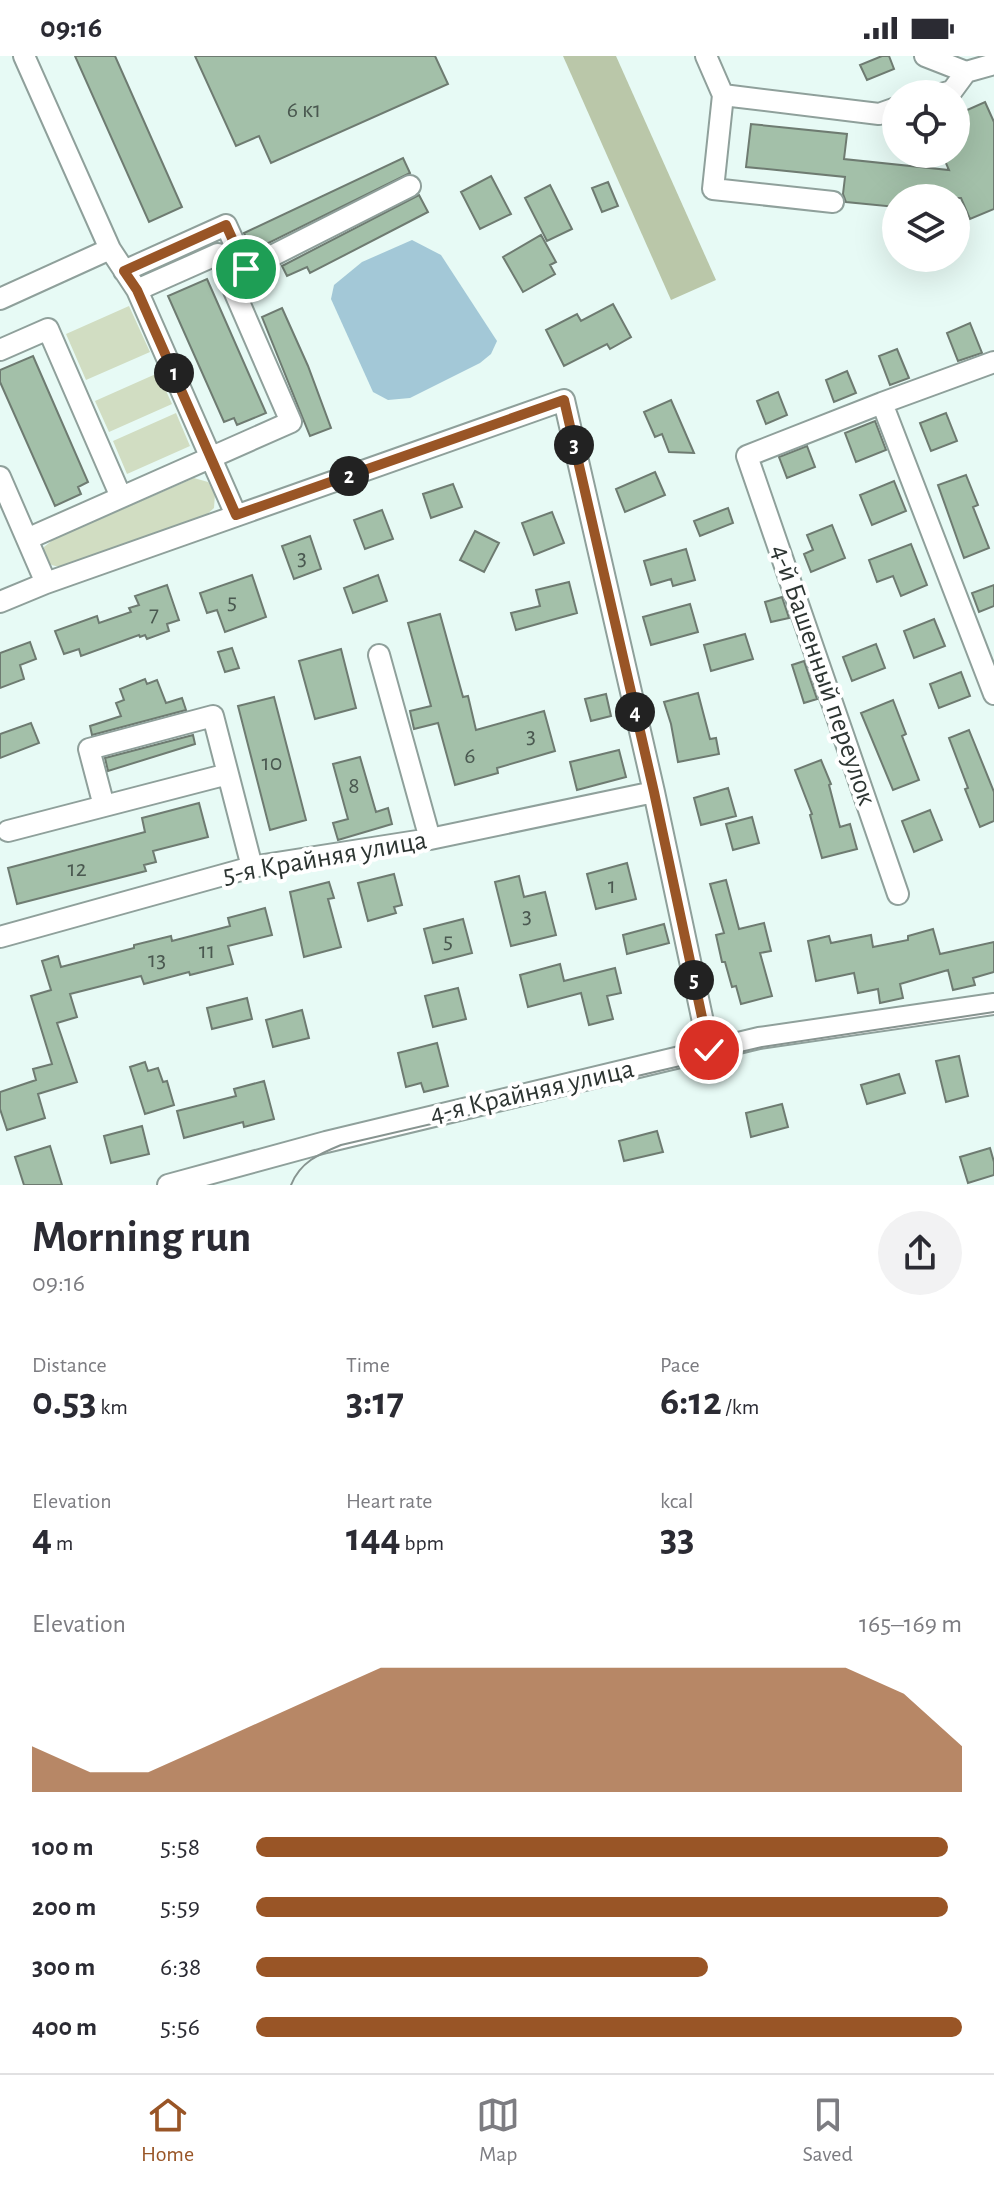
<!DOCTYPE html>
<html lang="en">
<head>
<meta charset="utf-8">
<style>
  :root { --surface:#fff; --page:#f2f2f3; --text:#2b2b33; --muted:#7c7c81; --line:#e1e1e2; --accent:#995526 }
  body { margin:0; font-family:"Alegreya Sans",sans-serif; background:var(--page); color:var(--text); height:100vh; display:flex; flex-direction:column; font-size:30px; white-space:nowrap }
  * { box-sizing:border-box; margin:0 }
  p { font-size:26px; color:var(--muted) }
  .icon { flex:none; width:44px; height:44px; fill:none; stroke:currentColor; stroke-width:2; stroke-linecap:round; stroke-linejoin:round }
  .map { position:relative; height:1129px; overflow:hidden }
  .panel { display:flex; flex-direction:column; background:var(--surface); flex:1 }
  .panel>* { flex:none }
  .buttons { position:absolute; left:882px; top:24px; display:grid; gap:16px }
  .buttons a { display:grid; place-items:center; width:88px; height:88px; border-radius:50%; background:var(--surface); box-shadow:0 8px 32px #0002; font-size:40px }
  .pin { position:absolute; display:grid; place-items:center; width:68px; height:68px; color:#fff; margin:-34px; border:4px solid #fff; border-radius:50%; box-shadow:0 2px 8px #0007 }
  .km { position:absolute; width:40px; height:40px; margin:-20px; border-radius:50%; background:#222; color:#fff; font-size:22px; line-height:40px; text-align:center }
  .round { display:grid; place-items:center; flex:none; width:84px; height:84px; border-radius:42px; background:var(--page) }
  .head { display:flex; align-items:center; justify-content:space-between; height:136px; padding:0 32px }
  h1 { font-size:44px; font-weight:700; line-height:60px }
  .figures { display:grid; grid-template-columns:repeat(3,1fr); gap:12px; height:136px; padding:8px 32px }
  .figures div { display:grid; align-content:center }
  .figures b { font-size:40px; font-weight:700 }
  .figures small { font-size:22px; font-weight:400 }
  .figures p { font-size:22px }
  .chart { height:224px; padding:16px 32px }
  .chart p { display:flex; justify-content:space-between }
  .chart svg { width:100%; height:144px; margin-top:8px; fill:var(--accent); opacity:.7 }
  ul { padding:0 32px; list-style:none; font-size:26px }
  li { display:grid; grid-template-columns:128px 96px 1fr; align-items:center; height:60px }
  li i { height:20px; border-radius:10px; background:var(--accent) }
  .status { display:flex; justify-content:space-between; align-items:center; height:56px; padding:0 40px; background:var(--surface); direction:ltr }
  .status svg { height:22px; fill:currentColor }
  .menu { display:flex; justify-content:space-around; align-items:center; height:112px; border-top:2px solid var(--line); background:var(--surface); font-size:22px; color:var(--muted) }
  .menu a { display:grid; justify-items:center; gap:4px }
  .menu .on { color:var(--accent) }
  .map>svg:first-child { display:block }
</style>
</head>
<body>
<div class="status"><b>09:16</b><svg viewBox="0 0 49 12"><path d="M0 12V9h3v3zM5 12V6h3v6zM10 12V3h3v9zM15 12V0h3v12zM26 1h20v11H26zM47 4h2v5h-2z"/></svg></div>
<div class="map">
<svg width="994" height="1129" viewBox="0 0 994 1129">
  <rect width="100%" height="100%" fill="#e7faf5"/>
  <path fill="#d1ddc2" d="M129,250L150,296L86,324L66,278Z
    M158,317L172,348L109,376L95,345Z
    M176,357L190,390L127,418L113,385Z
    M194,422L208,426L215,438L214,452L204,461L63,510C50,512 43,505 44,491L54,483Z"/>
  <path fill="#bac7a9" d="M563,0H616L716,224L671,244Z"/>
  <path fill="#a3c8d7" d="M412,184L441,199L497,285L491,298L480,307L410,342L388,344L373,336L331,243L334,229L362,206Z"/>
  <path fill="#a3c0a9" stroke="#6e7b71" stroke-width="2" d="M75,0H115L182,151L149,166Z
    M195,0H435L448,28L271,107L259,80L236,90Z
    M882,0H889L894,13L867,24L860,9Z
    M985,46L994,66V153L970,163L961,142H896V151L846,146L843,138L845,121L746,111L751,68L847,78L844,103L949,114L942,98H956V59Z
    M403,102L410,117L252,195L244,177Z
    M491,120L511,158L480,173L461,136Z
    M608,126L618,150L602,156L592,132Z
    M550,129L572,173L547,185L525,142Z
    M419,139L428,156L310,217L307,211L287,220L282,210Z
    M541,179L556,206L550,209L555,218L523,236L503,201Z
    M207,223L266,357L237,369L234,362L224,366L168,240Z
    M613,248L631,281L610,293L607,288L564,310L546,274L577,258L581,265Z
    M282,252L308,310L331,372L310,380L262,261Z
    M970,267L982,297L958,305L947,277Z
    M897,293L909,322L890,329L879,300Z
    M33,300L88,426L78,431L81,438L55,450L0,326V314Z
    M847,315L856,337L834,346L826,324Z
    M778,336L787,359L766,368L757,345Z
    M671,344L694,397L669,396L662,378L655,381L644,356Z
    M946,357L957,385L931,395L920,367Z
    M875,365L886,394L856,406L845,377Z
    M807,390L815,411L787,422L779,401Z
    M655,416L665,439L625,456L616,433Z
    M966,419L978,449L973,451L989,492L964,502L938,429Z
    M894,425L906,455L872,469L860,439Z
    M453,428L462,451L431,462L423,438Z
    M728,452L733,467L700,480L694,465Z
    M382,454L393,483L365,493L354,464Z
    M552,456L564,487L534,499L522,467Z
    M832,469L845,502L811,516L804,498L813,494L807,479Z
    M475,475L499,487L484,516L460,504Z
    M310,480L321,513L294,523L282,490Z
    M911,488L927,529L901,540L893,520L877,526L869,504Z
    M686,493L695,524L673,530L671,523L651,529L644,505Z
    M252,519L266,561L225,576L217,554L207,557L200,537Z
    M378,519L387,545L353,557L344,532Z
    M569,526L577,557L516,574L511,557L540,550L536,534Z
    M167,529L179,564L167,568L169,575L147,583L145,579L140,581L139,579L81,600L79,593L64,598L55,575L97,560L99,567L131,556L129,552L139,549L135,540Z
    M994,529V550L979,556L972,537Z
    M782,541L789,562L771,566L765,546Z
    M690,548L698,576L651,589L643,561Z
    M440,558L463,641L468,640L476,674L544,655L555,695L497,712L498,717L455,729L438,667L414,673L410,655L431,650L408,567Z
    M934,563L945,590L914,602L904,575Z
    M745,578L753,603L711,615L704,589Z
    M30,586L36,603L20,609L24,623L0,632V597Z
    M876,588L885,612L852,625L843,601Z
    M232,592L239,612L225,616L218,596Z
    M341,593L356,652L315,663L299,605Z
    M804,605L817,643L804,647L792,609Z
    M961,616L970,640L939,652L930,628Z
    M145,623L147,628L157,624L166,647L182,642L186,654L92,679L90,670L121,660L116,647L124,644L120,633Z
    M698,637L710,683L716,682L719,698L678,706L671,668L664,646Z
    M606,638L611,660L591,665L585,643Z
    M274,641L306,764L270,774L238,650Z
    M893,644L906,678L902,680L919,724L893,734L861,657Z
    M31,667L39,687L0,702V678Z
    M969,674L994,736V765L980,771L965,733L968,732L949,682Z
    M193,679L195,688L108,715L105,702Z
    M619,694L626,721L577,734L570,706Z
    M360,701L376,756L388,752L392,768L338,784L333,767L348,763L333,708Z
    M821,704L831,728L829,729L840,771L850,768L857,793L822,802L810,759L812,758L795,714Z
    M728,732L736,760L701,769L694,742Z
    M199,747L208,781L153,795L156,806L144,809L146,815L17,848L8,812L145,776L142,762Z
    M930,754L942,784L914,796L902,765Z
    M752,761L759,787L733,794L726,768Z
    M627,807L636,843L596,853L587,818Z
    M394,818L402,849L394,851L396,857L368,865L358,827Z
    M519,820L524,841L545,836L556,879L511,890L495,826Z
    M726,824L739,873L764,867L771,895L760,897L772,940L741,948L736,930L732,931L725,906H722L716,879L724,877L710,828Z
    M329,826L334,842L328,843L341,891L304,901L290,836Z
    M265,852L272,879L228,890L233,908L190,919L189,916L144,928L141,920L70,938L77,961L57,967L77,1026L38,1038L45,1062L7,1074L0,1053V1036L36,1024L33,1013L52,1008L31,940L51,934L42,905L58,900L61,911L134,892V889L171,880L172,885L230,870L228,862Z
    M463,863L472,897L433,907L424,873Z
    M664,868L669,887L627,898L623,879Z
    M933,873L940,898L994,886V916L973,922L975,929L953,934L948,914L900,928L903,942L880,947L878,933L858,937L854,917L816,925L808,885L829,880L831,887L871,879L873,891L908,884V880Z
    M560,908L564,925L615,912L621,937L607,940L613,963L589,969L581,937L528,951L520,919Z
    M458,932L466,963L433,971L425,940Z
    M247,942L252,963L212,973L207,952Z
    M302,954L309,982L273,991L266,964Z
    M437,987L448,1030L424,1036L421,1027L406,1031L398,997Z
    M959,1000L968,1040L946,1046L936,1005Z
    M145,1006L148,1015L158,1012L163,1026L167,1025L174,1049L145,1058L130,1011Z
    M899,1018L905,1037L867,1048L861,1029Z
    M264,1025L274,1063L244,1071L243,1066L184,1082L177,1055L236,1040L234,1033Z
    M782,1048L788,1071L751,1081L746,1057Z
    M142,1070L149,1098L111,1107L104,1080Z
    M657,1075L663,1096L624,1105L619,1085Z
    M50,1090L62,1129H24L15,1101Z
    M990,1092L994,1106V1119L968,1127L960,1101Z"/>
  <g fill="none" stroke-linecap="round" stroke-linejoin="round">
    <g stroke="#8fa09b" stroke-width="24">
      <path id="minor" d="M24,0L110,193L137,234L236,459
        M706,0L723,39L879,58L896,52
        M925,0L966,16
        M941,38L952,35L966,16L994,8
        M723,39L713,133L833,146
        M124,215L226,169L246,213L410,130
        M0,243L110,193
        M0,294L48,273L121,441
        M882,347L994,638
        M0,421L46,527
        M27,483L291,366L218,198L137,234
        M0,546L46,527L564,344L654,736L709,994
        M379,599L430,783
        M104,750L89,693L213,660L228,718
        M8,775L228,718L252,811
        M898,838L747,400L882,347L994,306
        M0,881L252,811L430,783L654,736
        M168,1129L326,1086L759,982L994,948"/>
    </g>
    <use href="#minor" stroke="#fff" stroke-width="20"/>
    <path stroke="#879490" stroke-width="2" d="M291,1129C300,1106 319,1098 341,1089L762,991L994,956"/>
  </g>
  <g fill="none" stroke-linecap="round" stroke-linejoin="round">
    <g stroke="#fff" stroke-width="16">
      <path id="route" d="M246,213L226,169L124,215L137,234L236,459L564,344L654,736L709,994"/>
    </g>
    <use href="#route" stroke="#995526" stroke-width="10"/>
  </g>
  <g text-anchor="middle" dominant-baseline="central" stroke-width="8" stroke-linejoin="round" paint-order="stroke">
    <g font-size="24" fill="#4a5850">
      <text x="304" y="54">6 к1</text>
      <text x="302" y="502">3</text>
      <text x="232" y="546">5</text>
      <text x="154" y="558">7</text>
      <text x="531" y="680">3</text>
      <text x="470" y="700">6</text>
      <text x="272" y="707">10</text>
      <text x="354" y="730">8</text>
      <text x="77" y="813">12</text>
      <text x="612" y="830">1</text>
      <text x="527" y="860">3</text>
      <text x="448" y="885">5</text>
      <text x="207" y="895">11</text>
      <text x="157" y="904">13</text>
    </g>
    <g font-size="28" fill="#2d3532" stroke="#fff">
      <text transform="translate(823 619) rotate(71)">4-й Башенный переулок</text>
      <text transform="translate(325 802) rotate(-10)">5-я Крайняя улица</text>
      <text transform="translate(532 1036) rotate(-13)">4-я Крайняя улица</text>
    </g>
  </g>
</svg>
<div class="buttons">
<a><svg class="icon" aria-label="locate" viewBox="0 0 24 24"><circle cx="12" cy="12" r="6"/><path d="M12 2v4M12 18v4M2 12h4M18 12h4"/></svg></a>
<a><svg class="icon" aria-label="layers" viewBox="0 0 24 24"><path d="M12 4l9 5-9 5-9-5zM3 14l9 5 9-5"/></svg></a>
</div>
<div class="pin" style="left:246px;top:213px;background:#1e9e55"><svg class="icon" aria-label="arrive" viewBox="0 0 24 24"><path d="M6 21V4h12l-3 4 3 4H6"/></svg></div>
<div class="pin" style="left:709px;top:994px;background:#d93025"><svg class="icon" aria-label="check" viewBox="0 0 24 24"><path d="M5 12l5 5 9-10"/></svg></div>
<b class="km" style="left:174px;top:317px">1</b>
<b class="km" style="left:349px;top:420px">2</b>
<b class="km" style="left:574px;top:389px">3</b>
<b class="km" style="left:635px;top:656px">4</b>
<b class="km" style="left:694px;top:924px">5</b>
</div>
<section class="panel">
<div class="head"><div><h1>Morning run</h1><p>09:16</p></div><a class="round"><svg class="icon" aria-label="share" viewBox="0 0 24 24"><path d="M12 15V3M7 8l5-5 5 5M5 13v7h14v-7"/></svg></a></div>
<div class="figures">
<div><p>Distance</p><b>0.53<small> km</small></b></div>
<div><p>Time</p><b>3:17</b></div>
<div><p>Pace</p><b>6:12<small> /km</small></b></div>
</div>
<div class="figures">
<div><p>Elevation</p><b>4<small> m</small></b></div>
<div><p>Heart rate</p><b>144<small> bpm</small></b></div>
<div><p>kcal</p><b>33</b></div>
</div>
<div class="chart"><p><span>Elevation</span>165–169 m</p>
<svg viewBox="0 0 160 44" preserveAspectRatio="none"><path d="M0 44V30L10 38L20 38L30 30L40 22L50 14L60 6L70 6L80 6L90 6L100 6L110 6L120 6L130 6L140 6L150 14L160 30V44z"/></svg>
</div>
<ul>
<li><b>100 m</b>5:58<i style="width:98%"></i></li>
<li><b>200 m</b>5:59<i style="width:98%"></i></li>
<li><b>300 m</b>6:38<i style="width:64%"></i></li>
<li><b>400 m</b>5:56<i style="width:100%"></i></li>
</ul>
</section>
<nav class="menu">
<a class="on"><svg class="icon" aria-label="home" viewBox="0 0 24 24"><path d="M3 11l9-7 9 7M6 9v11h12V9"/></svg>Home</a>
<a><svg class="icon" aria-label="map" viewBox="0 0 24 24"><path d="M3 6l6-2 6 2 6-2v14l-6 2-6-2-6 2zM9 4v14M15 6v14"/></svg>Map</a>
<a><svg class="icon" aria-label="saved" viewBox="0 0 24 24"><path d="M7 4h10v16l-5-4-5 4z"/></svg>Saved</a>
</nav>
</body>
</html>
